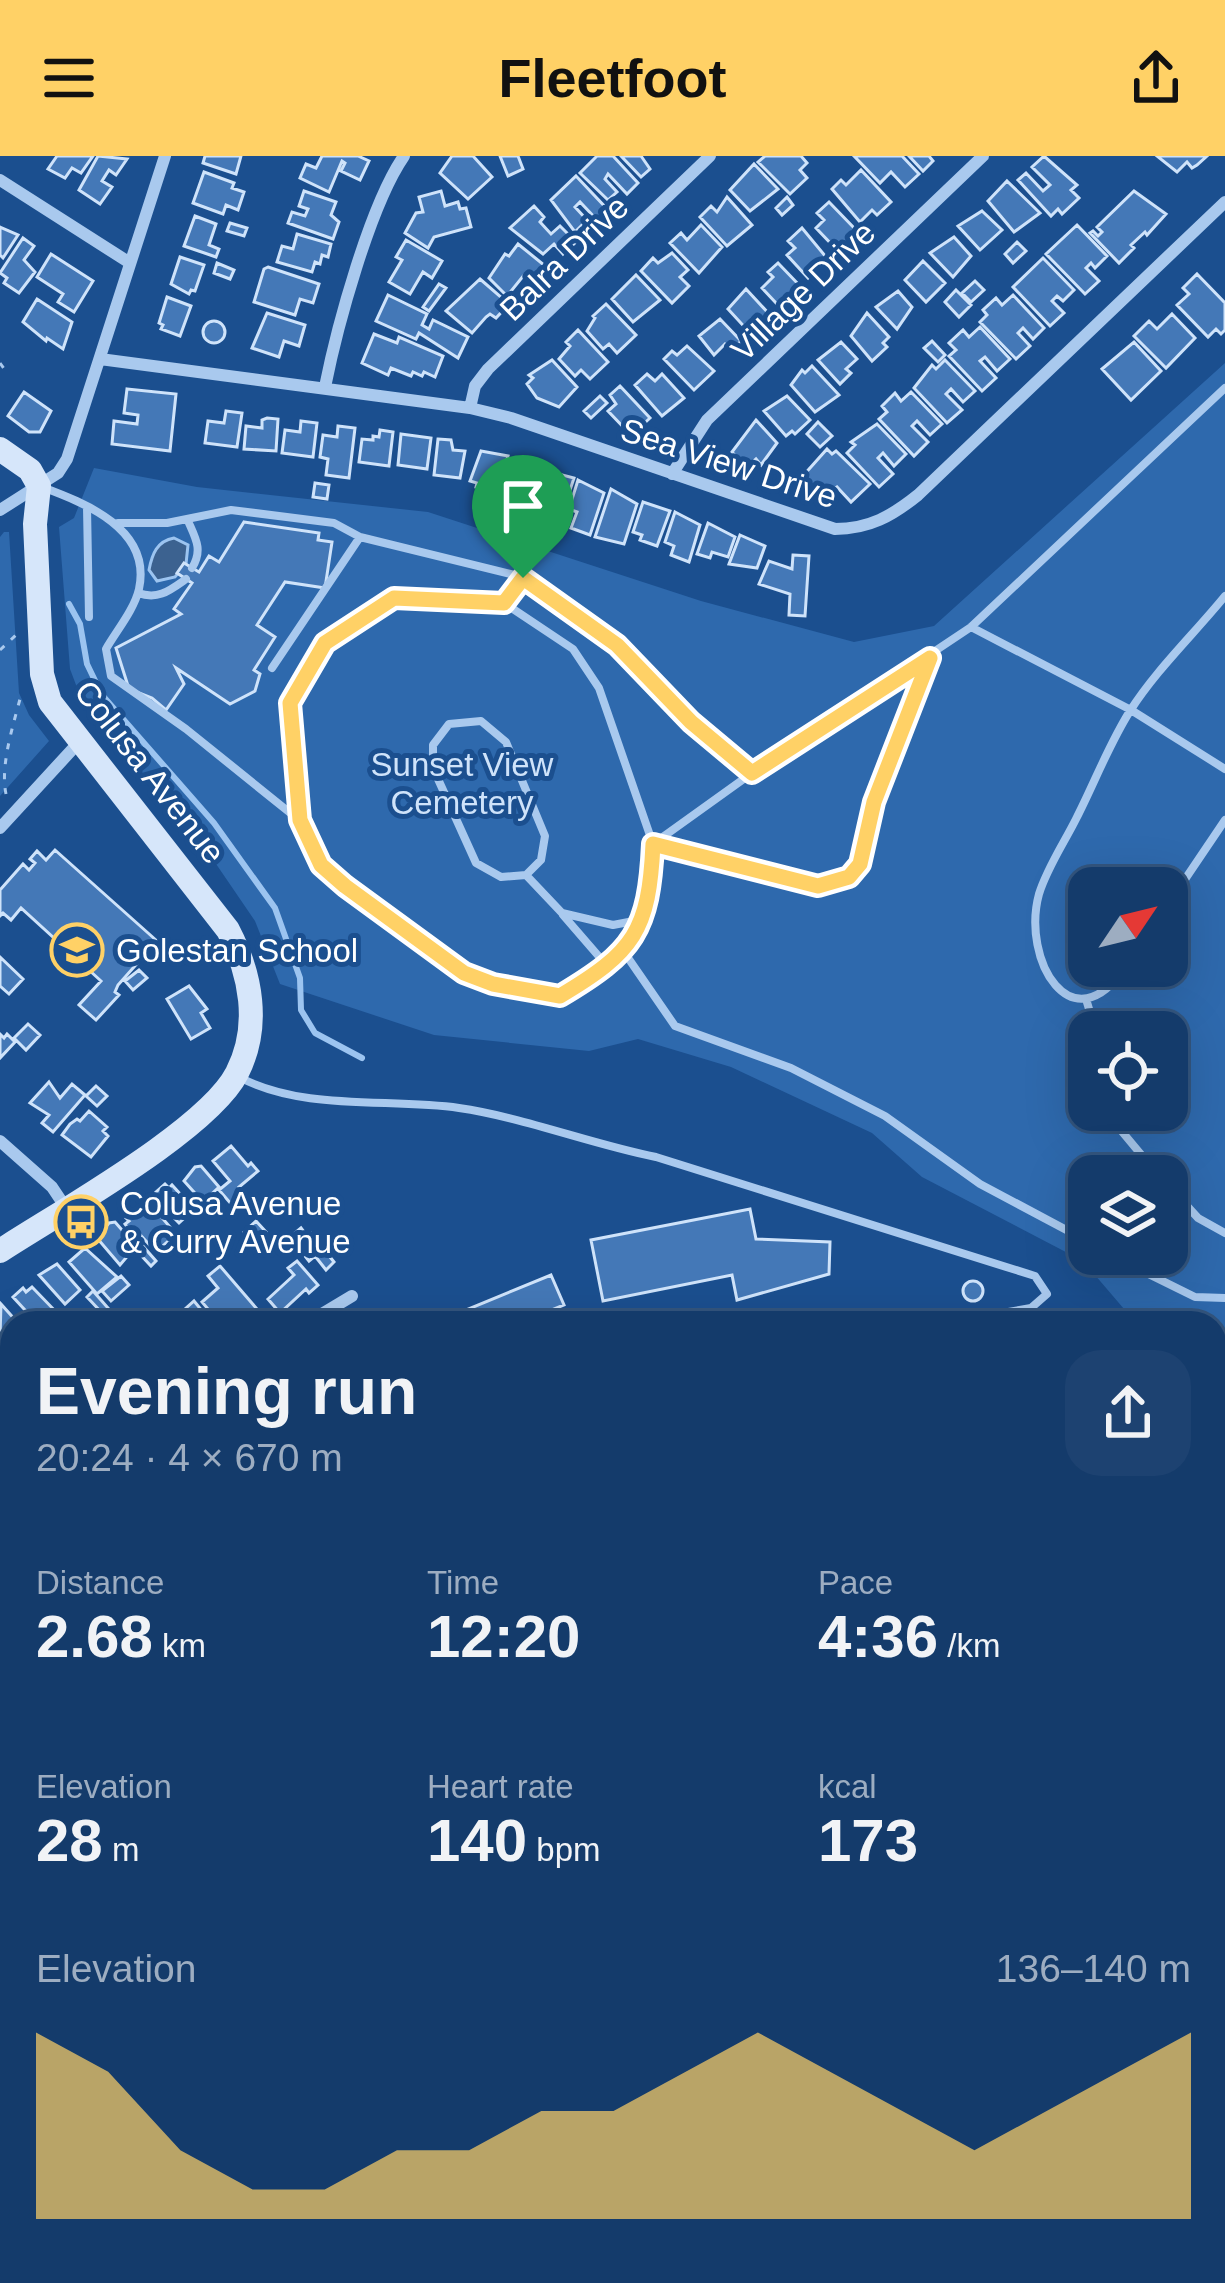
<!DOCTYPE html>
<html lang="en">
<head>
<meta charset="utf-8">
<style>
  :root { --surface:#143b6b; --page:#1d4271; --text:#f1f3f6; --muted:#9dadc1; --line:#33557e; --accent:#ffd166 }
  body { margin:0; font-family:Helvetica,sans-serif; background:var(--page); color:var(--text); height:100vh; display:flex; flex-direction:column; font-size:45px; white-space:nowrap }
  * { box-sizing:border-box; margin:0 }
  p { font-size:39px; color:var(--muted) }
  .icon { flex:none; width:66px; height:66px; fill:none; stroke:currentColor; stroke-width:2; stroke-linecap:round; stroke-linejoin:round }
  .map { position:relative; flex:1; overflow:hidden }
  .sheet { position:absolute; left:0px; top:1155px; width:1227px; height:972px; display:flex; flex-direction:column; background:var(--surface); border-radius:36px 36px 0 0; box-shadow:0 12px 48px #0002,0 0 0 3px var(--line) }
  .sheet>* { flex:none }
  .needle { width:78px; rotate:55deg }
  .buttons { position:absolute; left:1068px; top:711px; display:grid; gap:24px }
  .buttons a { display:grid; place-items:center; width:120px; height:120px; border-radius:24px; background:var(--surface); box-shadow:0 12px 48px #0002,0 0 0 3px var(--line); font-size:60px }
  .pin { position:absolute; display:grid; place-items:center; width:102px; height:102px; color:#fff; margin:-123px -51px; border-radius:50% 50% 50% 0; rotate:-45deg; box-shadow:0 0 12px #0007 }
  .pin .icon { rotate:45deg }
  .round { display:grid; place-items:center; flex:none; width:126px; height:126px; border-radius:36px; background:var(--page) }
  .head { display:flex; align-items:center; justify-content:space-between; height:204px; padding:0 36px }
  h1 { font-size:66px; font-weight:800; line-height:90px }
  .metrics { display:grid; grid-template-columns:repeat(3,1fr); gap:18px; height:204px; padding:12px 36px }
  .metrics div { display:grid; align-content:center }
  .metrics b { font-size:60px; font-weight:800 }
  .metrics small { font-size:33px; font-weight:400 }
  .metrics p { font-size:33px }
  .chart { height:336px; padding:24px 36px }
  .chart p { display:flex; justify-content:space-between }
  .chart svg { width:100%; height:216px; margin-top:12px; fill:var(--accent); opacity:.7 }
  header { display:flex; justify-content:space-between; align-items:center; height:156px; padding:0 36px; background:var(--accent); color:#111; font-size:54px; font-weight:800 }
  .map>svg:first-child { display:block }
</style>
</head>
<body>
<header><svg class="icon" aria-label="menu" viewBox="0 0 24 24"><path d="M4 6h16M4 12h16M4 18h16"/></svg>Fleetfoot<svg class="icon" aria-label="share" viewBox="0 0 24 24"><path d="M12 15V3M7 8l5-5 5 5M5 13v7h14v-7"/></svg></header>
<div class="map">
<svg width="1225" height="2127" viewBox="0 0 1225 2127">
  <rect width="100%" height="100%" fill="#1b4f8f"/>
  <path fill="#2e69ad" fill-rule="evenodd" d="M1225,207V1271L1215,1259V1167H1136L1083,1105L922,1021L872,977L731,911L638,883L589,895L434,879L280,828L255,765L212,702L84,550L70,513L59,371L74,362L94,312L197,331L428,356L701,445L854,486L934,470ZM1089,732H1167V810H1089ZM1089,876H1167V954H1089ZM1089,1020H1167V1098H1089Z
    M4,376H9L19,537L29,559L49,585L0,640V381Z"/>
  <path fill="#3c6290" stroke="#9cc4f0" stroke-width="3" d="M174,382L188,389L186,408L175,421L157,425L149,414C152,398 157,385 174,382Z"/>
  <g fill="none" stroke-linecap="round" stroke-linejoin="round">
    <path stroke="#9cc4f0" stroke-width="6" d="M69,448L80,468L87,508L102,539L214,667L275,752L300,822L301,854L315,877L362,902
      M1215,1196L1225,1195
      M589,2115L597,2117"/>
  </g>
  <path fill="#4478b7" stroke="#cfe3fa" stroke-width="3" d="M57,0H93L81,17L72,12L65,22L48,13Z
    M98,0L127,3L116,19L109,14L102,25L112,31L100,48L79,34Z
    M205,0H241L236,18L203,7Z
    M322,0H358L369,5L360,24L341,15L345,7L342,5L329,36L300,22L306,8L316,12Z
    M452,0H473L492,21L468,43L440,17Z
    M500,0H518L523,13L508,20Z
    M597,0H613L638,27L627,38L608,18L605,23L617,36L608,44L580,17Z
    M621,0H641L650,13L641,21Z
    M765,0H801L807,7L800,14L807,22L790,38L758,6Z
    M854,0H902L919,18L905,31L891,16L880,27Z
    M909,0H929L933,5L923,15Z
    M1044,0L1077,29L1071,34L1079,42L1062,58L1058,53L1051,60L1018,24L1026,17L1043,35L1050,29L1032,11Z
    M1157,0H1207L1197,9L1192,12L1187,6L1177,16Z
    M754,8L778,33L750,55L730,34Z
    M861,14L891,46L877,59L872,54L860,66L832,33L841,24L846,29Z
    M204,16L234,27L232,32L244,36L238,54L226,49L223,58L193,47Z
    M576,20L609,55L598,65L580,46L575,51L587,64L575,76L551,44Z
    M1007,25L1040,57L1014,76L988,45Z
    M304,35L336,46L331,59L339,66L333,83L288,67L292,56L305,60L308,53L299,50Z
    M441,35L445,50L458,46L460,53L466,52L471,71L434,81L428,92L405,77L416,57L423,56L419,41Z
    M1134,35L1166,58L1147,79L1145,76L1131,89L1134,92L1119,107L1090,77L1093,75L1098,80L1102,76L1097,71Z
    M727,41L752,69L727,90L700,61L711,50L717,56Z
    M787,41L793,49L782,59L776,52Z
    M829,46L857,75L838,95L816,72L824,64L817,57Z
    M534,50L544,61L540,66L551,78L560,70L576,86L563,98L554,88L543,98L510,72Z
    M982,55L1002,74L980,94L958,70Z
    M195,60L216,68L209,89L219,93L216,101L184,90Z
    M230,67L247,72L244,80L227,75Z
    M701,69L722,91L699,117L670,87L681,77L687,84Z
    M1077,69L1107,100L1095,112L1091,107L1086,112L1099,125L1085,138L1046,98Z
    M0,71L18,79L3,102L0,99Z
    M802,72L826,101L808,122L787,99L795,92L788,85Z
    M297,78L331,88L328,101L322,99L320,108L315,106L312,116L277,106L282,90L293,93Z
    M954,81L971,100L953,121L930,97Z
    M23,82L34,90L24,104L35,116L19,137L4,127L7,122L0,117Z
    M406,84L442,105L432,122L423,116L410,138L389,126L402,104L396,101Z
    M1017,86L1026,95L1013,107L1005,98Z
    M518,88L544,109L532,125L524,119L507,140L489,122L505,98L509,100Z
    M672,97L688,114L680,121L689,130L672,147L641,115L653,102L658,107Z
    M51,98L93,125L74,156L58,146L63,138L37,121Z
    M180,101L204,109L195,135L191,134L189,138L171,128Z
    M1043,102L1074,134L1063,145L1057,140L1052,145L1064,157L1050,170L1013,131Z
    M923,105L945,127L926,146L905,124Z
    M217,107L234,114L230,123L214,117Z
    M778,107L801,131L777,148L762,132L773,121L768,116Z
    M268,111L319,128L313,147L300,143L295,159L254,146L264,113Z
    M1197,118L1225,147V174L1221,178L1216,173L1208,181L1177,149L1189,138L1183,132Z
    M636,119L660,144L633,166L612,143Z
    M480,123L509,148L496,162L490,158L486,161L472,177L446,155Z
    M975,125L984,134L971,146L962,137Z
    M439,128L446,132L429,155L423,151Z
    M746,133L770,159L750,177L728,153Z
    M956,134L971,149L959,161L945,146Z
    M898,135L912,151L897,173L876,151Z
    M388,139L427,158L422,169L429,173L433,164L468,181L458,202L419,177L416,183L376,165Z
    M1013,139L1044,172L1033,183L1023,172L1018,177L1030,190L1016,203L980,166L987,159L983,154L996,142L1002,149Z
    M167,141L191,150L180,180L161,173L163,169L159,167Z
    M37,143L72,166L63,193L47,182L46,185L23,166Z
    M606,148L636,179L617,197L609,188L603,193L587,175L595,162L593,160Z
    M267,157L305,169L299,190L284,185L279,201L252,192Z
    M867,157L889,181L883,187L887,191L872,205L851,180Z
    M1172,158L1195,182L1166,212L1134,180L1149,165L1157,173Z
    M720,163L741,185L732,194L725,188L714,199L699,180Z
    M203 176a11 11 0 1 1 22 0a11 11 0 1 1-22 0Z
    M980,171L1010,203L997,215L985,201L980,205L996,222L982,235L949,200L956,194L949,187L963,174L969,181Z
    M578,174L608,206L590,223L581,214L575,220L559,203L570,190L566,186Z
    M374,178L397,187L399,181L443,200L435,221L424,216L422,220L413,216L411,220L391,212L388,219L362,207Z
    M932,185L945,199L938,206L924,192Z
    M841,186L857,203L846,213L851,217L840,228L818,204Z
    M1134,186L1161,215L1131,244L1102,213Z
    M687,190L714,215L694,234L664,203L672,195L677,199Z
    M552,204L577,231L559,251L537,242L527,228L533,222L529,219Z
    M945,204L975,235L963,246L951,233L946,238L962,254L947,267L914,232L932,209L936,213Z
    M812,210L839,239L815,256L791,229L802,214L805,217Z
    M647,218L655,225L662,218L684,242L662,260L635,229Z
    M620,230L650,262L635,276L631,272L628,276L608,255L616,248L610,239Z
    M127,233L176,238L170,295L112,288L114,265L137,268L138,259L124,257Z
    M24,236L51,255L40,276H29L8,260Z
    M911,236L942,268L930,279L917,265L912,270L928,286L914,300L879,263L887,256L882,250L895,237L901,245Z
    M600,240L607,247L591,262L584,255Z
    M787,240L810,264L795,278L792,275L786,280L764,255Z
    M226,255L242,257L237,291L205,287L208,265L224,267Z
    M267,262L278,263L276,295L244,293L246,270L262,272V264Z
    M756,264L777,287L761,309L756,303L746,312L732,296Z
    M301,265L317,267L313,301L282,297L285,274L300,276Z
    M818,266L832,280L820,291L807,278Z
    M877,268L906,298L894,310L883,297L878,302L893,318L879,331L847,297L855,289L851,286Z
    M338,270L355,272L349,322L326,319L328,303L320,301L323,279L337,281Z
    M380,274L393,276L389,310L359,306L362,283L373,284V280L379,281Z
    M401,278L431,282L427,313L398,309Z
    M438,283L451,284L453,294L465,295L460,322L434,319Z
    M827,293L832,298L836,295L870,328L851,346L837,331L821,341L802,321Z
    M481,295L508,300L497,334L476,331L477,327L470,325Z
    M513,305L541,310L529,343L519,337L521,331L506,325Z
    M547,315L574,322L564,352L553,348L547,366L539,363L541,357L533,354Z
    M578,324L604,337L590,379L571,372L577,356L569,353Z
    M315,327L329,329L327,343L313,341Z
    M611,333L637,348L624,388L595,381Z
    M643,346L670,355L657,390L640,384L642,379L633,376Z
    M675,356L700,369L689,406L671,399L674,390L665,386Z
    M502,364L522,370L519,377L500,371Z
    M244,366L319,377L318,384L332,386L325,432L285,426L257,469L275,481L254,514L260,518L255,535L230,548L176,512L184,528L166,554L152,542L129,533L116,492L181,458L174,453L192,427L177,417L184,407L199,416L209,400L219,406Z
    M708,367L735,381L728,401L712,396L710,402L697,398Z
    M740,379L765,390L757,412L729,408Z
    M793,399L809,400L805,460L789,459L790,438L759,428L769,405L792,413Z
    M55,694L157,785L118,829L115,836L119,839L96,864L79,849L101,825L21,752L11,764L3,757L0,760V734L23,708L29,714L35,707L30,703L37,695L46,704Z
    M0,801L23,823L9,838L0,830Z
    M139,814L147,822L133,834L125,825Z
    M189,830L207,853L201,857L210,872L191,883L167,843Z
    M28,868L40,879L26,894L14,882Z
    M0,878L4,882L7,878L15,886L0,902Z
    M1077,888L1087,895L1080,907L1069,901Z
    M49,926L60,942L72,928L85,939L53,976L42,967L49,959L30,947Z
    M96,930L107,940L97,950L86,940Z
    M89,955L107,971L103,975L108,980L91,1001L62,979L70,968L77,963L80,965Z
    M231,990L248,1010L251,1007L258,1015L239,1031L251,1045L238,1056L219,1034L230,1025L213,1005Z
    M201,1010L219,1031L203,1046L184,1025L195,1011Z
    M165,1028L169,1032L172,1029L191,1050L192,1055L179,1067L156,1044L159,1041L156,1036Z
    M145,1045L154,1060L158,1057L176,1078L156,1096L134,1072L130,1075L125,1068L129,1065L126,1062Z
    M750,1053L756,1083L830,1086L829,1118L737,1144L732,1119L603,1145L591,1084Z
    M256,1065L266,1076L254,1087L244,1076Z
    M115,1066L136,1090L120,1109L97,1082L109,1067Z
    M301,1072L307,1080L311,1077L334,1106L326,1114L315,1100L309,1105L290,1081Z
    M142,1089L156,1105L151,1110L136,1094Z
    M85,1092L117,1121L97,1138L69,1106Z
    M297,1105L318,1129L309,1137L306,1133L280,1157L268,1143L294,1119L288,1112Z
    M57,1108L80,1134L65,1148L39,1119Z
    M220,1110L263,1160L255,1167H244L228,1156L218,1165L202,1146L218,1132L208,1120Z
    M551,1119L564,1149L520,1167H466L461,1156Z
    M121,1120L129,1129L111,1145L102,1135Z
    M963 1135a10 10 0 1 1 20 0a10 10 0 1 1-20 0Z
    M32,1131L61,1161L56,1167H37L13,1141L23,1132L26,1136Z
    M93,1135L108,1152L103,1158L87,1141Z
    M194,1145L212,1167H175L188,1156L185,1153Z
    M1,1148L18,1167H12V1194L0,1181Z
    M7,1360L12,1365V1385L0,1396V1367Z
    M1225,1497V1539L1218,1546L1215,1509Z
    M1218,1595L1225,1603V1636L1221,1639L1215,1632Z
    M1215,1665L1225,1667L1222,1693L1225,1694V1713H1221L1223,1703L1215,1702Z
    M1215,1734L1225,1739V1777L1215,1772Z
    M0,1877L2,1883L12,1881V1932L7,1933L0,1929Z
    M12,1973V2016L6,2024L0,2021V1996Z
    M0,2110L4,2114L6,2111L20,2123L16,2127H0Z
    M225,2115H261L271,2124L268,2127H223L218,2123Z
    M620,2115H652L647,2127H623L618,2122Z"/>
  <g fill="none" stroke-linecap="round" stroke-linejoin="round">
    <path stroke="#a9c9ee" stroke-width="3" stroke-dasharray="6 9" stroke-linecap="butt" d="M0,207L7,217
      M0,494L16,479
      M6,638C0,610 13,570 20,543L26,540"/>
    <path stroke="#a9c9ee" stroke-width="8" d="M42,331C85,347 152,373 139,433C134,454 117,474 106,493L111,520L186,573L299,664
      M87,351L89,461
      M188,365C196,383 203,394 192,412
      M118,367H167L231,354L334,367L360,381L523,421
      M138,437C158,444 169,435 186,423
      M394,442L504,447L573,493L599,532L653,688L651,731L624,796L608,811L560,840L493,828L464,817L345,731L321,708L300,664L290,547L325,487Z
      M504,447L523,421L617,489L691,566L752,617L971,471L1225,232
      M971,471L1131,554L1225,613
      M272,512L360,381
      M653,688L818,730L849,721L860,708L874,646L930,503
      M653,688L752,617
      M526,719L501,721L476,707L433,612V589L449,568L481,565L506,586L545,680L541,704L526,719L562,757L613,769L639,764
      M1167,750L1225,664
      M563,759L608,811
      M624,796L675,870L791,912L885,960L980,1028L1089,1086
      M1126,810C1072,891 1021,804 1039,738C1047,712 1064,687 1076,663C1094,628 1109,588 1130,555C1156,514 1194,478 1225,440
      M1086,843L1096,876
      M241,922C305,955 389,942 459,952C522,961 591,988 656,1001L1035,1120L1047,1138L1031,1152L945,1167
      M1104,954L1159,1020
      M1167,1028L1198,1062L1225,1077
      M1108,1098L1195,1141L1225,1142"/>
    <path stroke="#a9c9ee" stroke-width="12" d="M0,24L130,107
      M100,203L470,252L511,262L835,373C869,373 892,360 918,339L1225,46
      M325,231C337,171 370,49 404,0
      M470,252L475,230L488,213L710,0
      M672,318L707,264L983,0
      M0,354L58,317L67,303L165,0
      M0,672L80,585
      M0,985L52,1031L66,1052
      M307,1167L352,1140
      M0,1437L12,1426
      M1215,1577H1225
      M0,1818L12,1816
      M1215,1856L1225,1849
      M0,2068L12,2077
      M67,2115L84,2127
      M836,2115L839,2127
      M184,2127L195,2115
      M921,2127L923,2115
      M1092,2127L1095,2115"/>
    <path stroke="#d6e6fa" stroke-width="24" d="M0,293L30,314L39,330L35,368L42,518L50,546L228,774C251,818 261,870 237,917C208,974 58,1057 0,1095"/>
  </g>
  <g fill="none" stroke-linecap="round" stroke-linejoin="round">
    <g stroke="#fff" stroke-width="24">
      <path id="route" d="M523,422L617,489L691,566L752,617L930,502L874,646L860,708L849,721L818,730L653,688C649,775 634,796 560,840L493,828L464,817L345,730L321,709L300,664L290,547L325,487L394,442L504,447Z"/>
    </g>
    <use href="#route" stroke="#ffd166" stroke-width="15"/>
  </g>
  <defs>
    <g id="school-ring" transform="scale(2.7)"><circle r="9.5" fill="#1b4f8f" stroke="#ffd166" stroke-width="1.5"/><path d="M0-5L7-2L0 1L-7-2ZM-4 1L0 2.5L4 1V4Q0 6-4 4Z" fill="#ffd166"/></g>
    <g id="bus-ring" transform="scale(2.7)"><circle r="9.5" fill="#1b4f8f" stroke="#ffd166" stroke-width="1.5"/><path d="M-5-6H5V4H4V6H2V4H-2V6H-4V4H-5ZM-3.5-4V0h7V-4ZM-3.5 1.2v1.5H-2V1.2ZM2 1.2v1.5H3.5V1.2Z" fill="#ffd166"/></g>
  </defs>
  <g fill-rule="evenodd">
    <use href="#school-ring" x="77" y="794"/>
    <use href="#bus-ring" x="81" y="1066"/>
  </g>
  <g text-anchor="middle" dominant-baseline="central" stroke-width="10" stroke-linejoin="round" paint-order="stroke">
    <g font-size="33" fill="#fff" stroke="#1b4f8f">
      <text transform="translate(564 102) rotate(-44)">Balra Drive</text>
      <text transform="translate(803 135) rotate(-44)">Village Drive</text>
      <text transform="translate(729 307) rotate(18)">Sea View Drive</text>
      <text transform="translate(150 616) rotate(52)">Colusa Avenue</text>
    </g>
    <g font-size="33" fill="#cfe3fa" stroke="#1b4f8f">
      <text x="462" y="608">Sunset View<tspan x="462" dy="38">Cemetery</tspan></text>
    </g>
    <g font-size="33" fill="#fff" stroke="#1b4f8f" text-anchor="start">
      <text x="116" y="794">Golestan School</text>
      <text x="120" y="1047">Colusa Avenue<tspan x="120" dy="38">&amp; Curry Avenue</tspan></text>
    </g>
  </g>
</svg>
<div class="buttons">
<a><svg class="needle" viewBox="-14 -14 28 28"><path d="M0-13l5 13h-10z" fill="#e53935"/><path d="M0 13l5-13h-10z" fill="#9dadc1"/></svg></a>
<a><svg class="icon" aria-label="locate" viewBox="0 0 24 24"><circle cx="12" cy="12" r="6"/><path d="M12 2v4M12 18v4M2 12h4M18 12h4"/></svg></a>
<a><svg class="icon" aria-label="layers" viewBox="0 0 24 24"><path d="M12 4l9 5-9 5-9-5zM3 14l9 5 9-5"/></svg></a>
</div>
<div class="pin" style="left:523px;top:422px;background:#1e9e55"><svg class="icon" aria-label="arrive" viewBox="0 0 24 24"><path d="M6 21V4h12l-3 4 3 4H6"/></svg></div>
<section class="sheet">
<div class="head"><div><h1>Evening run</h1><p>20:24 · 4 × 670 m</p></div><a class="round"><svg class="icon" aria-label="share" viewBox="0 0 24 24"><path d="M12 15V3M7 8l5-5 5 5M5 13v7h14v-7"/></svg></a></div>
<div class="metrics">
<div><p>Distance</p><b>2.68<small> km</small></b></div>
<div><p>Time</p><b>12:20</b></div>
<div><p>Pace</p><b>4:36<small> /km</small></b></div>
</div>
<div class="metrics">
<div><p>Elevation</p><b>28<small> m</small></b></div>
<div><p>Heart rate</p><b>140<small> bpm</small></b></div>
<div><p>kcal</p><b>173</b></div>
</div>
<div class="chart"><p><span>Elevation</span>136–140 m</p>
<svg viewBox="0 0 160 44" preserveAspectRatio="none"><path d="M0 44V6L10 14L20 30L30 38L40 38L50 30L60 30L70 22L80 22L90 14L100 6L110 14L120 22L130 30L140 22L150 14L160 6V44z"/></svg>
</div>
</section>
</div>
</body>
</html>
